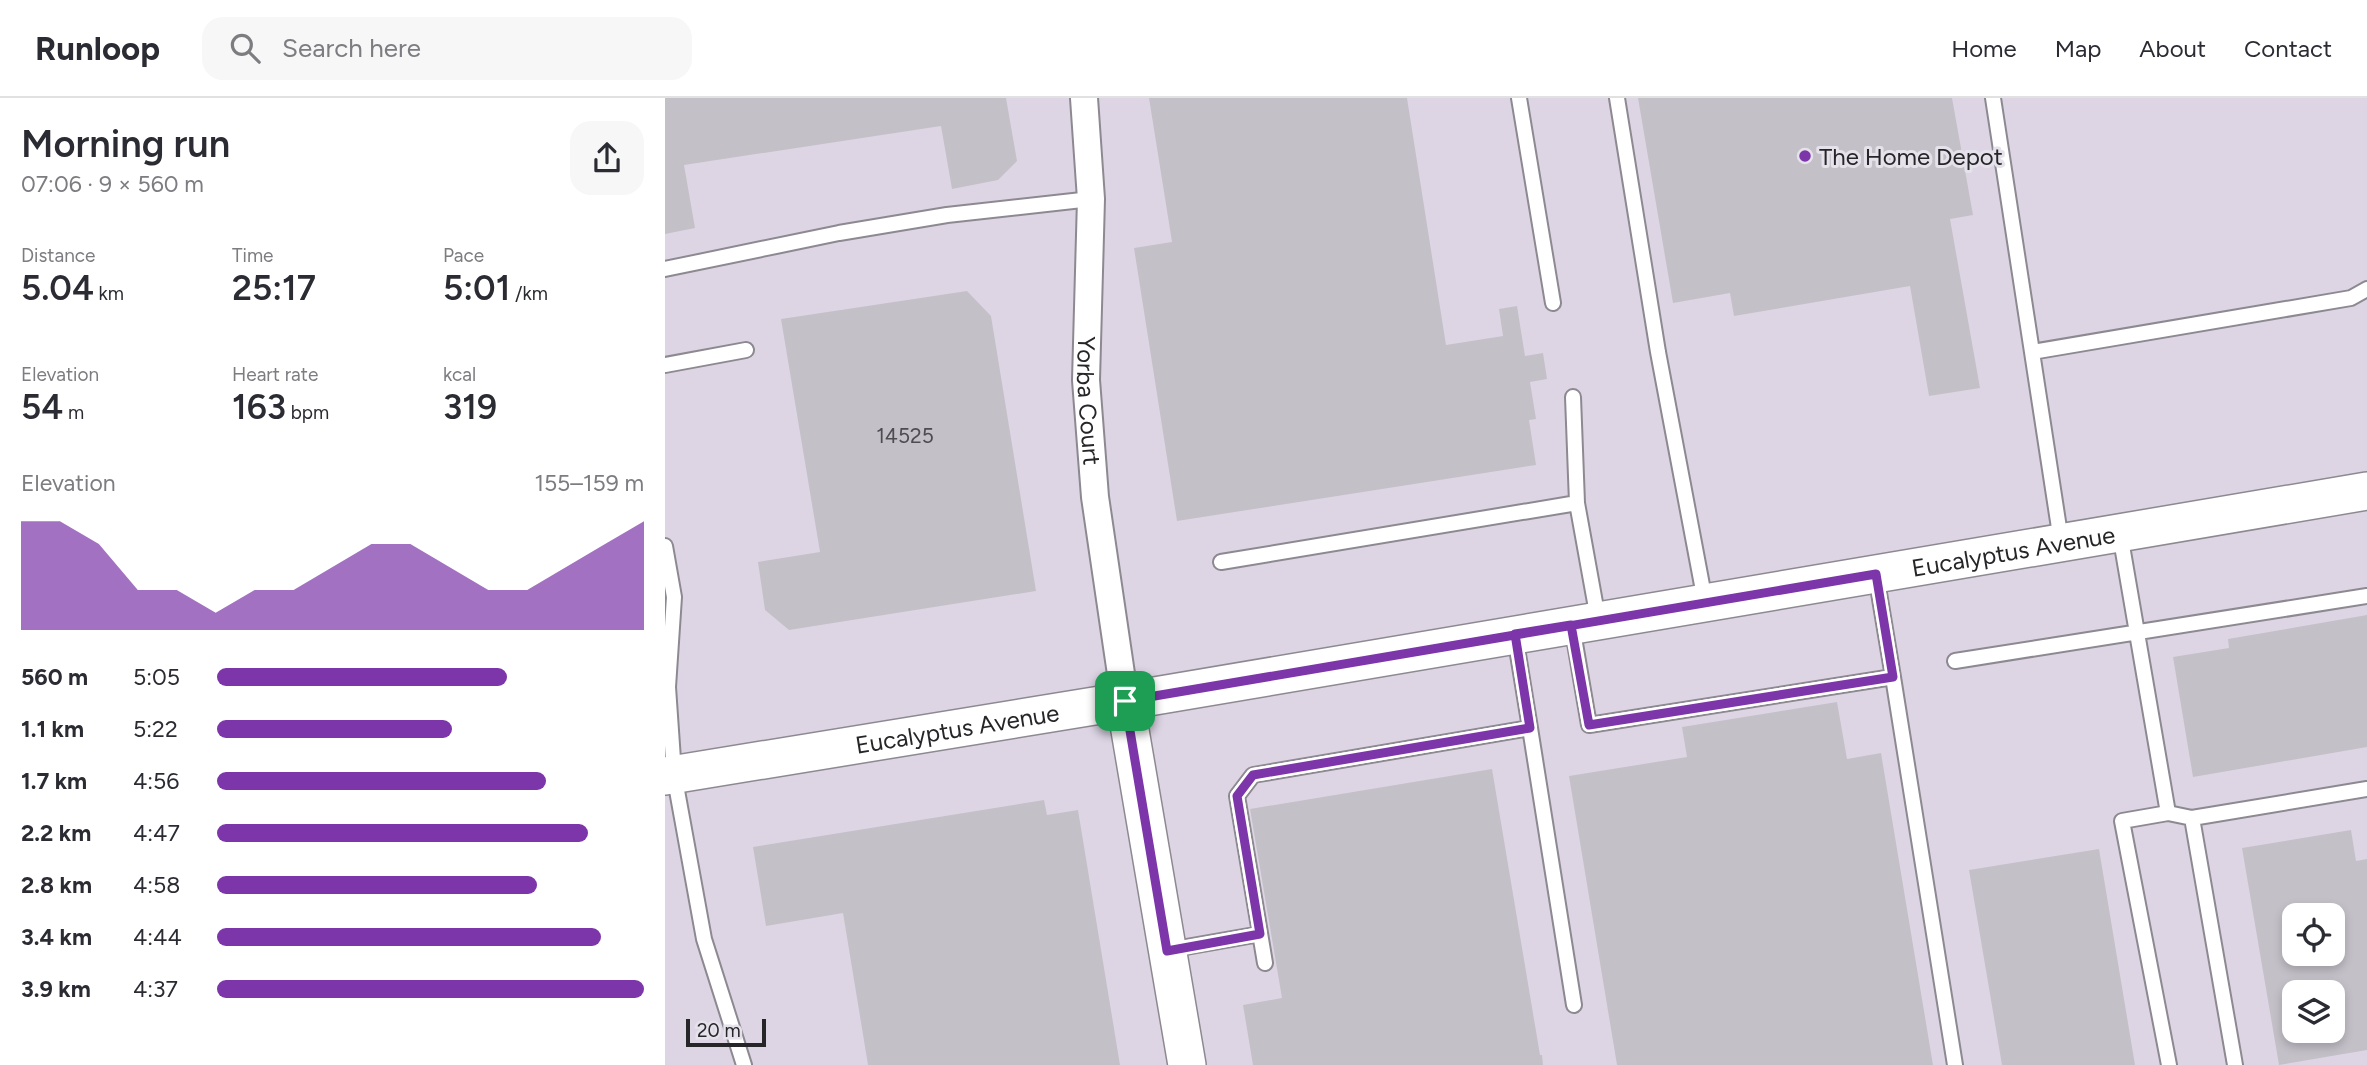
<!DOCTYPE html>
<html lang="en">
<head>
<meta charset="utf-8">
<style>
  :root { --surface:#fff; --page:#f7f7f7; --text:#2b2b33; --muted:#7c7c81; --line:#e1e1e2; --accent:#7c36a9 }
  body { margin:0; font-family:Figtree,sans-serif; background:var(--page); color:var(--text); height:100vh; display:flex; flex-direction:column; font-size:26px; white-space:nowrap }
  * { box-sizing:border-box; margin:0 }
  p { font-size:23px; color:var(--muted) }
  .icon { flex:none; width:38px; height:38px; fill:none; stroke:currentColor; stroke-width:2; stroke-linecap:round; stroke-linejoin:round }
  .map { position:relative; flex:1; overflow:hidden }
  .panel { display:flex; flex-direction:column; background:var(--surface); width:665px }
  .panel>* { flex:none }
  .tools { position:absolute; left:1617px; top:805px; display:grid; gap:14px }
  .tools a { display:grid; place-items:center; width:63px; height:63px; border-radius:14px; background:var(--surface); box-shadow:0 4px 10px #0003; font-size:35px }
  .scale { position:absolute; left:21px; bottom:18px; width:80px; box-sizing:border-box; padding-left:7px; border:4px solid #262528; border-top:0; font-size:19px; line-height:24px; white-space:nowrap; color:#262528; -webkit-text-stroke:5px #e6e2eb; paint-order:stroke }
  .pin { position:absolute; display:grid; place-items:center; width:60px; height:60px; color:#fff; margin:-30px; border-radius:14px; box-shadow:0 4px 10px #0006 }
  .round { display:grid; place-items:center; flex:none; width:74px; height:74px; border-radius:21px; background:var(--page) }
  .summary { display:flex; align-items:center; justify-content:space-between; height:119px; padding:0 21px }
  h1 { font-size:38px; font-weight:600; line-height:52px }
  .metrics { display:grid; grid-template-columns:repeat(3,1fr); gap:10px; height:119px; padding:7px 21px }
  .metrics div { display:grid; align-content:center }
  .metrics b { font-size:35px; font-weight:600 }
  .metrics small { font-size:19px; font-weight:400 }
  .metrics p { font-size:19px }
  .chart { height:196px; padding:14px 21px }
  .chart p { display:flex; justify-content:space-between }
  .chart svg { width:100%; height:126px; margin-top:7px; fill:var(--accent); opacity:.7 }
  ul { padding:0 21px; list-style:none; font-size:23px }
  li { display:grid; grid-template-columns:112px 84px 1fr; align-items:center; height:52px }
  li i { height:18px; border-radius:9px; background:var(--accent) }
  header { display:flex; align-items:center; gap:42px; box-sizing:border-box; height:98px; padding:0 35px; background:var(--surface); border-bottom:2px solid var(--line) }
  header strong { font-size:33px }
  nav { display:flex; gap:38px; margin-inline-start:auto; font-size:24px }
  .search { width:490px; height:63px; background:var(--page); display:flex; align-items:center; gap:18px; box-sizing:border-box; padding:0 24px; border-radius:21px; color:var(--muted); font-size:26px }
  main { display:flex; flex:1; min-height:0 }
  .map>svg:first-child { display:block }
</style>
</head>
<body>
<header>
<strong>Runloop</strong>
<div class="search"><svg class="icon" aria-label="search" viewBox="0 0 24 24"><circle cx="10" cy="10" r="6"/><path d="M15 15l6 6"/></svg>Search here</div>
<nav><a>Home</a><a>Map</a><a>About</a><a>Contact</a></nav>
</header>
<main>
<section class="panel">
<div class="summary"><div><h1>Morning run</h1><p>07:06 · 9 × 560 m</p></div><a class="round"><svg class="icon" aria-label="share" viewBox="0 0 24 24"><path d="M12 15V3M7 8l5-5 5 5M5 13v7h14v-7"/></svg></a></div>
<div class="metrics">
<div><p>Distance</p><b>5.04<small> km</small></b></div>
<div><p>Time</p><b>25:17</b></div>
<div><p>Pace</p><b>5:01<small> /km</small></b></div>
</div>
<div class="metrics">
<div><p>Elevation</p><b>54<small> m</small></b></div>
<div><p>Heart rate</p><b>163<small> bpm</small></b></div>
<div><p>kcal</p><b>319</b></div>
</div>
<div class="chart"><p><span>Elevation</span>155–159 m</p>
<svg viewBox="0 0 160 44" preserveAspectRatio="none"><path d="M0 44V6L10 6L20 14L30 30L40 30L50 38L60 30L70 30L80 22L90 14L100 14L110 22L120 30L130 30L140 22L150 14L160 6V44z"/></svg>
</div>
<ul>
<li><b>560 m</b>5:05<i style="width:68%"></i></li>
<li><b>1.1 km</b>5:22<i style="width:55%"></i></li>
<li><b>1.7 km</b>4:56<i style="width:77%"></i></li>
<li><b>2.2 km</b>4:47<i style="width:87%"></i></li>
<li><b>2.8 km</b>4:58<i style="width:75%"></i></li>
<li><b>3.4 km</b>4:44<i style="width:90%"></i></li>
<li><b>3.9 km</b>4:37<i style="width:100%"></i></li>
</ul>
</section>
<div class="map">
<svg width="1702" height="967" viewBox="0 0 1702 967">
  <rect width="100%" height="100%" fill="#e6e2eb"/>
  <path fill="#ddd5e4" fill-rule="evenodd" d="M0,0H1702V967H0ZM1629,817H1668V856H1629ZM1629,894H1668V933H1629Z"/>
  <path fill="#c4c0c8" fill-rule="evenodd" d="M0,0H341L352,63L333,82L287,91L276,28L19,67L30,130L0,136Z
    M484,0H742L781,247L838,238L834,211L852,208L860,258L878,255L882,281L865,284L871,321L864,322L871,367L512,423L469,150L507,144Z
    M973,0H1287L1308,117L1285,121L1315,290L1264,298L1245,188L1069,218L1065,195L1008,205Z
    M302,193L326,218L371,493L124,532L100,512L93,464L155,454L116,221Z
    M1702,517V649L1528,679L1508,559L1564,550L1563,541Z
    M1172,604L1182,661L1216,655L1268,967H952L904,678L1022,659L1017,629Z
    M827,671L875,957H877L878,967H588L578,907L617,900L585,711Z
    M379,702L382,717L413,712L455,967H203L178,815L101,828L88,749Z
    M1686,732L1691,763L1702,761V952L1614,967L1577,750ZM1629,817H1668V856H1629ZM1629,894H1668V933H1629Z
    M1434,751L1470,967H1337L1304,772Z"/>
  <g fill="none" stroke-linecap="round" stroke-linejoin="round">
    <g stroke="#8d8991" stroke-width="18">
      <path id="lane" d="M854,0L888,205
        M952,0L993,254L1040,503
        M1328,0L1396,443
        M0,171L174,135L282,117L426,101
        M1367,254L1686,200L1702,191
        M0,267L81,252
        M908,299L912,405L933,521
        M1455,436L1503,715L1527,720L1570,967
        M0,448L9,499L3,589L9,676L39,841L79,967
        M556,464L912,405
        M907,528L924,627L1228,579L1211,477
        M1290,563L1702,498
        M1228,579L1290,967
        M865,630L909,907
        M1503,715L1457,723L1504,967
        M1527,720L1702,691
        M504,852L595,836
        M600,865L572,698L588,677L865,630L850,538"/>
    </g>
    <g stroke="#8d8991" stroke-width="30">
      <g id="street">
        <path id="s1" d="M419,0L426,101L421,282L430,399L460,603"/>
      </g>
    </g>
    <g stroke="#8d8991" stroke-width="40">
      <g id="secondary">
        <path d="M460,603L522,967"/>
        <path id="s2" d="M0,678L460,603L1702,393"/>
      </g>
    </g>
    <use href="#lane" stroke="#fff" stroke-width="14"/>
    <use href="#street" stroke="#fff" stroke-width="26"/>
    <use href="#secondary" stroke="#fff" stroke-width="37"/>
  </g>
  <g fill="none" stroke-linecap="round" stroke-linejoin="round">
    <g stroke="#fff" stroke-width="14">
      <path id="route" d="M460,603L502,853L595,836L572,698L588,677L865,630L850,536L906,527L924,627L1228,579L1211,476L460,603"/>
    </g>
    <use href="#route" stroke="#7c36a9" stroke-width="9"/>
  </g>
  <circle fill="#7c36a9" stroke="#e6e2eb" stroke-width="2.5" cx="1140" cy="58" r="7"/>
  <g text-anchor="middle" dominant-baseline="central" stroke-width="6" stroke-linejoin="round" paint-order="stroke">
    <g font-size="21" fill="#4e4c50">
      <text x="240" y="337">14525</text>
    </g>
    <g font-size="24" fill="#262528" stroke="#e6e2eb" text-anchor="start">
      <text x="1154" y="58">The Home Depot</text>
    </g>
    <g font-size="24" fill="#262528" stroke="#e6e2eb">
      <text stroke="none"><textPath href="#s1" startOffset="303">Yorba Court</textPath></text>
      <text stroke="none"><textPath href="#s2" startOffset="1367">Eucalyptus Avenue</textPath></text>
      <text stroke="none"><textPath href="#s2" startOffset="296">Eucalyptus Avenue</textPath></text>
    </g>
  </g>
</svg>
<div class="tools">
<a><svg class="icon" aria-label="locate" viewBox="0 0 24 24"><circle cx="12" cy="12" r="6"/><path d="M12 2v4M12 18v4M2 12h4M18 12h4"/></svg></a>
<a><svg class="icon" aria-label="layers" viewBox="0 0 24 24"><path d="M12 4l9 5-9 5-9-5zM3 14l9 5 9-5"/></svg></a>
</div>
<div class="scale">20 m</div>
<div class="pin" style="left:460px;top:603px;background:#1e9e55"><svg class="icon" aria-label="arrive" viewBox="0 0 24 24"><path d="M6 21V4h12l-3 4 3 4H6"/></svg></div>
</div>
</main>
</body>
</html>
